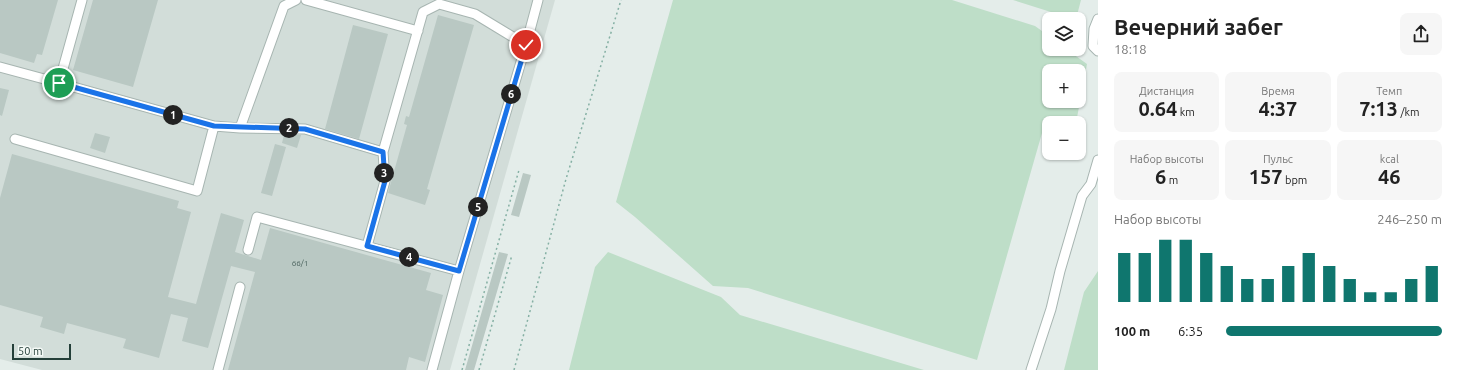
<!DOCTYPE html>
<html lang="ru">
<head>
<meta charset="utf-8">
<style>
  :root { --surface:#fff; --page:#f6f6f6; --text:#222; --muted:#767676; --accent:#0f766e }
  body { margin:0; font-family:Ubuntu,sans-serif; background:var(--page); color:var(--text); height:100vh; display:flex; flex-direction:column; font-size:15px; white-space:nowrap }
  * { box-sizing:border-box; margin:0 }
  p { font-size:13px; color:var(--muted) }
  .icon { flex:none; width:22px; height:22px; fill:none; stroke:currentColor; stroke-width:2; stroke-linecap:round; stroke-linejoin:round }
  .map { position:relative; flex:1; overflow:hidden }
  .sheet { display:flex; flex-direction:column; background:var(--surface); width:360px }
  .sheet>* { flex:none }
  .buttons { position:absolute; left:1042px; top:12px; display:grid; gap:8px }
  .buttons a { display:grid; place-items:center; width:44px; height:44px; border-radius:8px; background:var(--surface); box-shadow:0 1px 3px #0004; font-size:20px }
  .scale { position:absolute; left:12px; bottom:10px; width:59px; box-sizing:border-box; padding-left:4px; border:2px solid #243f39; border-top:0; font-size:11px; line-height:14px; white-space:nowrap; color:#243f39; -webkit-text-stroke:3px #f5faf7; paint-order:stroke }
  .pin { position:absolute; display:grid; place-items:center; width:34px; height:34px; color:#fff; margin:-17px; border:2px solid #fff; border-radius:50%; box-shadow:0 1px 4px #0007 }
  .km { position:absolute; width:20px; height:20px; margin:-10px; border-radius:50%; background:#222; color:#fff; font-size:11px; line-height:20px; text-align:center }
  .round { display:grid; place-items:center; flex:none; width:42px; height:42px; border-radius:8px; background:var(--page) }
  .headline { display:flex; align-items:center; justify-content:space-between; height:68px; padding:0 16px }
  h1 { font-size:22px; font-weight:700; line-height:30px }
  .metrics { display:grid; grid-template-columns:repeat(3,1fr); gap:6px; height:68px; padding:4px 16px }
  .metrics div { display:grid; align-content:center; border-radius:8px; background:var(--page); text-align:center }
  .metrics b { font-size:20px; font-weight:700 }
  .metrics small { font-size:11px; font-weight:400 }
  .metrics p { font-size:11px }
  .chart { height:112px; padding:8px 16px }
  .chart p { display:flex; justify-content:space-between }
  .chart svg { width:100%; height:72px; margin-top:4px; stroke:var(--accent); stroke-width:6 }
  ul { padding:0 16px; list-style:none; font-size:13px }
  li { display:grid; grid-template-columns:64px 48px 1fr; align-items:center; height:30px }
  li i { height:10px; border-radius:5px; background:var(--accent) }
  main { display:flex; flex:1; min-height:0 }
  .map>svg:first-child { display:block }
</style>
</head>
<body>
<main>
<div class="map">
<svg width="1098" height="370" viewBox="0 0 1098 370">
  <rect width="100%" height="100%" fill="#e4edea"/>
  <path fill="#d2ddd9" d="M0,0H555L450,370H42L0,359Z"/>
  <path fill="#bedec8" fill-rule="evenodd" d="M673,0H952L1035,26L1049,36V49H1066L1087,64L1076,123H1049V133H1042L977,360L748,288L713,286L635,217L616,202ZM1049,71H1079V101H1049Z
    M1013,0H1081L1076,19H1073Z
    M608,252L721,297L740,315L924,370H569L595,267Z
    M1098,271V370H1064L1084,292Z"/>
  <path fill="#b9c8c3" d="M0,0H58L42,55L37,54L34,63L0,53Z
    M93,0H158L133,87L73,70Z
    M438,15L474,25L427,189L430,190L425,205L388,193L407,125L404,124L406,116L409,117Z
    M353,25L388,34L359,139L325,129Z
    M0,88L9,90L2,116L0,115Z
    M95,133L110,137L105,153L90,148Z
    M284,135H301L297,148L282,143Z
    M275,144L286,147L272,196L261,193Z
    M12,154L179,201L177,208L191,212L168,297L196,304L221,213L244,220L235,252L261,260L270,228L431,273L426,290L443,295L425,362L409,357L406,370H228L255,272L231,266L208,348L182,341L188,318L171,314L159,358L123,348L126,339L67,323L64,334L40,327L43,317L0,305V198Z
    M523,173L531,175L519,217L511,215Z
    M499,252L508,254L474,370H465Z"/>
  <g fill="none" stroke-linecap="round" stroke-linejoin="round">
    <g stroke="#a7b5b1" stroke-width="11">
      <path id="minor" d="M306,0L418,31
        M1098,19L1094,29L1093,46L1098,51
        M0,67L59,83
        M214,126L240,128L284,6L296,0
        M240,128L305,129L383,152L385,181L367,246
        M15,139L197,191L214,126L59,83L82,0
        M383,152L423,12L439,4L475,14L526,45L538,0
        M248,250L257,217L459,271L432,370
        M459,271L526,45
        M218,370L240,287
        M1031,370L1051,309L1060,271L1082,196L1091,184L1098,160"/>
    </g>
    <path stroke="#85b0a4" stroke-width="1.5" stroke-dasharray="2 3" stroke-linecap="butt" d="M462,370L519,170
      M479,370L512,255
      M514,370L566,179L621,0"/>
    <use href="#minor" stroke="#fff" stroke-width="9"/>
  </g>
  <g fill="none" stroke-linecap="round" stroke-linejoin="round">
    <g stroke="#fff" stroke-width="8">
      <path id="route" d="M59,83L214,126L305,129L383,152L385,181L367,246L459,271L526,45"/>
    </g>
    <use href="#route" stroke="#1a73e8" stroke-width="5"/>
  </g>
  <g text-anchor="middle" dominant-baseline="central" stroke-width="3" stroke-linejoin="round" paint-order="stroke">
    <g font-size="8" fill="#49615c">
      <text x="300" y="263">66/1</text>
    </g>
  </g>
</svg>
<div class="buttons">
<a><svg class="icon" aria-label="layers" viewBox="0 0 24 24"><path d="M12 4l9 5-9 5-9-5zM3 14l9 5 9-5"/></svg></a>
<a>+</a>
<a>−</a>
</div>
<div class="scale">50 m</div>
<div class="pin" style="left:59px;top:83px;background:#1e9e55"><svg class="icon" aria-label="arrive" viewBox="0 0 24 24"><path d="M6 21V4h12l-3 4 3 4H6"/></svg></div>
<div class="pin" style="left:526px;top:45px;background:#d93025"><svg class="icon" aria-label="check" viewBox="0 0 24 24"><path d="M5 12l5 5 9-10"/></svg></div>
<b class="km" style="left:173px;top:115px">1</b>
<b class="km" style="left:289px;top:128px">2</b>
<b class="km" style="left:384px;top:173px">3</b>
<b class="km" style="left:409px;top:257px">4</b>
<b class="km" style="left:478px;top:207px">5</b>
<b class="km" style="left:511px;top:94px">6</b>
</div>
<section class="sheet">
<div class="headline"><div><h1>Вечерний забег</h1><p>18:18</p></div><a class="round"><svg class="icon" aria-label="share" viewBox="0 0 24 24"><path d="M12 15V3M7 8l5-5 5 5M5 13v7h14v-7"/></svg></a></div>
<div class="metrics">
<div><p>Дистанция</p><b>0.64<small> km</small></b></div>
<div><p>Время</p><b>4:37</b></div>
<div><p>Темп</p><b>7:13<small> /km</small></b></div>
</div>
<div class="metrics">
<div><p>Набор высоты</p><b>6<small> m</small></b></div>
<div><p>Пульс</p><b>157<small> bpm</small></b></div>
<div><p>kcal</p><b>46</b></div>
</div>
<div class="chart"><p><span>Набор высоты</span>246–250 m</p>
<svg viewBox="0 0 160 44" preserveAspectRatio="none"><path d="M5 44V14M15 44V14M25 44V6M35 44V6M45 44V14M55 44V22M65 44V30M75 44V30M85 44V22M95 44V14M105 44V22M115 44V30M125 44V38M135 44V38M145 44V30M155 44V22"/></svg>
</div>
<ul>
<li><b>100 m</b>6:35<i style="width:100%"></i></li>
</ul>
</section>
</main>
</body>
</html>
